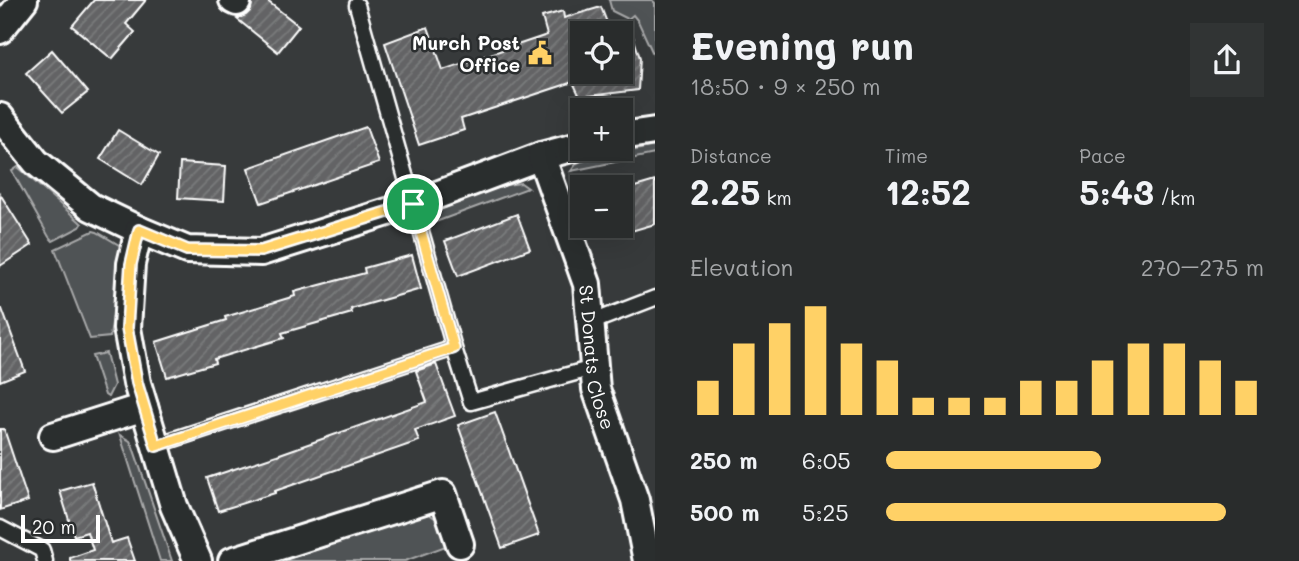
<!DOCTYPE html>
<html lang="en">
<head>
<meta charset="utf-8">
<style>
  :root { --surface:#292c2c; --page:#313434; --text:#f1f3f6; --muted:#a5a7a9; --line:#454848; --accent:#ffd166 }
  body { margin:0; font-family:Mali,sans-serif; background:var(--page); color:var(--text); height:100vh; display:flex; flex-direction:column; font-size:26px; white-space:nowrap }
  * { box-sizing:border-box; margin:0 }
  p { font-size:23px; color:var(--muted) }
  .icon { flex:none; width:38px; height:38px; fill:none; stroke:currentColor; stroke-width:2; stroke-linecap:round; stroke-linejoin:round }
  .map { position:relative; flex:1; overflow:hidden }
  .side { display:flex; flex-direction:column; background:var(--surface); width:644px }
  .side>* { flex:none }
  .tools { position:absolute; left:570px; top:21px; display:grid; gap:14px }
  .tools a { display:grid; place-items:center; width:63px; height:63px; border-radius:0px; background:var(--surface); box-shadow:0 7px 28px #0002,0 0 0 2px var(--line); font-size:35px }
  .scale { position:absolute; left:21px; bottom:18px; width:79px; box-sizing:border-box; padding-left:7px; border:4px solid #fff; border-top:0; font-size:19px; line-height:24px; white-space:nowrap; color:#fff; -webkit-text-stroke:5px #2a2d2e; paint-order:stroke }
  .pin { position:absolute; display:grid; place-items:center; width:60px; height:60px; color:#fff; margin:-30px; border:4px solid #fff; border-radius:50%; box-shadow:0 2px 7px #0007 }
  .round { display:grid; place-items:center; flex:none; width:74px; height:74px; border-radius:0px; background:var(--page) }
  .summary { display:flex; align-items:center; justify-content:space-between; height:119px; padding:0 35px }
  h1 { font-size:38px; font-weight:800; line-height:52px }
  .metrics { display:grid; grid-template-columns:repeat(3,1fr); gap:10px; height:119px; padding:7px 35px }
  .metrics div { display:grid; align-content:center }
  .metrics b { font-size:35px; font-weight:800 }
  .metrics small { font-size:19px; font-weight:400 }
  .metrics p { font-size:19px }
  .chart { height:196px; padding:14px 35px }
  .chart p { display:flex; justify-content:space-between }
  .chart svg { width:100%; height:126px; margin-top:7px; stroke:var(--accent); stroke-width:6 }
  ul { padding:0 35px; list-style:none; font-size:23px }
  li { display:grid; grid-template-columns:112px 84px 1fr; align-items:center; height:52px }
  li i { height:18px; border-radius:9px; background:var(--accent) }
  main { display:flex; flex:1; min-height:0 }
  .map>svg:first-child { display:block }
</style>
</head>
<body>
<main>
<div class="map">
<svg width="655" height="561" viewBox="0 0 655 561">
  <defs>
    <pattern id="building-hatch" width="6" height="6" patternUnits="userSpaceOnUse" patternTransform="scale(1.75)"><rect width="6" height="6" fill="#636465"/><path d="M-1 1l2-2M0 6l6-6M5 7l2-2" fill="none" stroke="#7a7b7c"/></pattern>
  </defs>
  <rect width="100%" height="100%" fill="#373a3b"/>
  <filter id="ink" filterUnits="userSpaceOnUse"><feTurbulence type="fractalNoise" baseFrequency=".0143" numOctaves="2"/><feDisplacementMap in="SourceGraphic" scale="14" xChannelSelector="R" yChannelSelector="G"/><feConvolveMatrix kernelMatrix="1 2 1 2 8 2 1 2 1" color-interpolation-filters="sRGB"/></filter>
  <g filter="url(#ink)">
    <path fill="#505354" stroke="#a8a9aa" stroke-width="2" d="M609,0H652L655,3V58L638,21L633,15L628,19L612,11Z
      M655,146V154L571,171L577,163L581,161Z
      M18,167L79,221L82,224L80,227L53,241L49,237L12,171Z
      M521,183L528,188L430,224L428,220L435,209L497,186Z
      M93,231L97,232L119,245L122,250L123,271L115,302L110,337L90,339L55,249Z
      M106,353L114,385L108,397L105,395L92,356Z
      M120,435L130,441L133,447L172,561H160Z
      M417,514H429L439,521L446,546L405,561H279L307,553Z"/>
    <path fill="url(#building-hatch)" stroke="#fff" stroke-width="2" fill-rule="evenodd" d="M94,0H146L126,24L135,32L112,59L72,26Z
      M252,0H266L299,26L278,52L237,19L246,15L251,10Z
      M601,7L611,33L630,27L640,58L638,90L580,97L573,82L461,119L464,130L419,145L385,43L428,27L443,70L547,35L542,17L563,11L564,18ZM583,33H621V72H583Z
      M52,50L88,92L62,113L26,73Z
      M366,127L379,163L261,203L248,168Z
      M118,130L159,155L142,185L100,159Z
      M180,163L226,166L224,201L178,198Z
      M655,181V224L621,234V191Z
      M0,194L32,245L0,266Z
      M517,214L530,249L458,276L445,241Z
      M412,255L421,289L351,309L352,313L282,333L284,338L214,359L215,363L167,377L156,342L226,320L225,317L295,296L294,292L365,273L364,268Z
      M0,309H2L25,371L0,381Z
      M436,364L455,416L415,430L419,441L275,491V493L218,511L207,478L277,455L427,402L416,371Z
      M495,412L539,535L502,548L458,425Z
      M0,429H4L28,501L0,510Z
      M92,482L111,543L127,538L135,561H70V558L93,550L87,532L74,536L60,491Z"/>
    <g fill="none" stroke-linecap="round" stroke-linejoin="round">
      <g stroke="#fff" stroke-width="19">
        <path id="lane" d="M357,5L454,348L471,402L593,368
          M590,323L655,298
          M156,445L454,348
          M0,528L42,550L45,561"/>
      </g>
      <g stroke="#fff" stroke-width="32">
        <g id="street">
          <path d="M233,0L237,2"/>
          <path d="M0,30L24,0"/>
          <path d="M0,117L36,162L91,207L139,230L187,250L261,252L413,204L541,156L583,145"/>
          <path d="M621,136L655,131"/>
          <path id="s1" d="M541,156L587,284L596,389L635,500L647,561"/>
          <path d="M139,230L131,264L127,328L137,383L174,506L198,561"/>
          <path d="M53,436L144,407"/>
          <path d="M232,561L443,494L460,544"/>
        </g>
      </g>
      <use href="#lane" stroke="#2a2d2e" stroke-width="14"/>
      <use href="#street" stroke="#2a2d2e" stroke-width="26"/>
    </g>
  </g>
  <g fill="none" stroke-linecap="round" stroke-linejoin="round" filter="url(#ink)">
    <g stroke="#fff" stroke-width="14">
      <path id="route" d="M413,204L454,348L156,446L137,383L127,328L131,264L139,230L187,250L261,251Z"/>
    </g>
    <use href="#route" stroke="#ffd166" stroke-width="9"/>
  </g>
  <defs>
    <g id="civic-bare" transform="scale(1.89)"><path d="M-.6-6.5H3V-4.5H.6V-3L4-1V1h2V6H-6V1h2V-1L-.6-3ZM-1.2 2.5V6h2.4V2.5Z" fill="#ffd166" stroke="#2a2d2e" stroke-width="2.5" paint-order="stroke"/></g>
  </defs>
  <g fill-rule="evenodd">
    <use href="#civic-bare" x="540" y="53"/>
  </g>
  <g text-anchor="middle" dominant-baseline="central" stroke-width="5" stroke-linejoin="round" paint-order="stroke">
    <g font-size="19" font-weight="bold" fill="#fff" stroke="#2a2d2e" text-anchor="end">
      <text x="520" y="42">Murch Post<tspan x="520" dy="22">Office</tspan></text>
    </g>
    <g font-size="19" fill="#fff" stroke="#2a2d2e">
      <text stroke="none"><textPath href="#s1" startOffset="210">St Donats Close</textPath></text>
    </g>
  </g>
</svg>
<div class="tools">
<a><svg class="icon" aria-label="locate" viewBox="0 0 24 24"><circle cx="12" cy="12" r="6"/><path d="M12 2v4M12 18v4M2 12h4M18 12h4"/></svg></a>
<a>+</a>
<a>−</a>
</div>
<div class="scale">20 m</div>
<div class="pin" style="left:413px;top:204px;background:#1e9e55"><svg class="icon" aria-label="arrive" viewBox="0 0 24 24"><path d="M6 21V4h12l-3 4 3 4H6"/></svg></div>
</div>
<section class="side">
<div class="summary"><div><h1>Evening run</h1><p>18:50 · 9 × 250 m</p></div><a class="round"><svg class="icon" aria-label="share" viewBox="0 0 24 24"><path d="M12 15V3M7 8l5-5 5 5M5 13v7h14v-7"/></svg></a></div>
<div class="metrics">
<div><p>Distance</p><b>2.25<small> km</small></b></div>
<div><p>Time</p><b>12:52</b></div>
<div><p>Pace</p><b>5:43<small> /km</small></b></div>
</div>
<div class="chart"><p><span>Elevation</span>270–275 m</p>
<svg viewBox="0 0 160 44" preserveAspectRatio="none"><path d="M5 44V32M15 44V19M25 44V12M35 44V6M45 44V19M55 44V25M65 44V38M75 44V38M85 44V38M95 44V32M105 44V32M115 44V25M125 44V19M135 44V19M145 44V25M155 44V32"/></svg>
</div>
<ul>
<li><b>250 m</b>6:05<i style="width:57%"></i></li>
<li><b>500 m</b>5:25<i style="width:90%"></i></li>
</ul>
</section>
</main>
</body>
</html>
